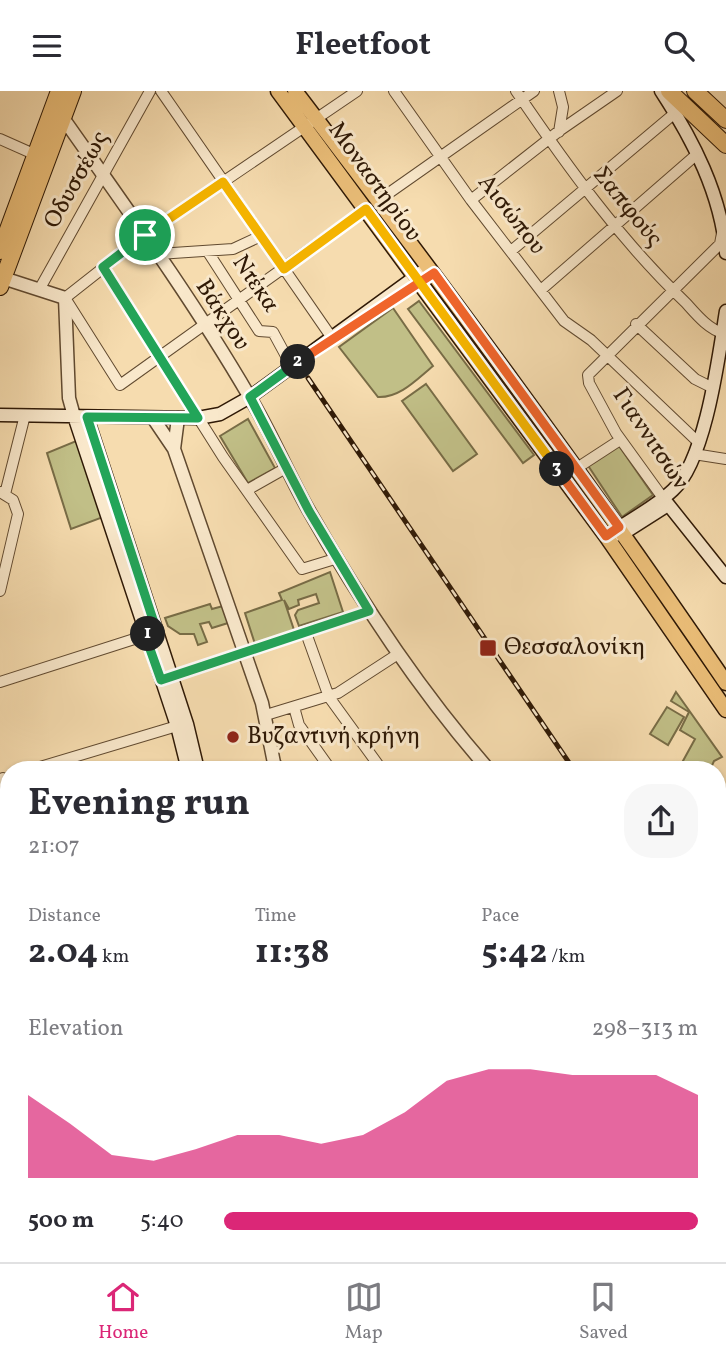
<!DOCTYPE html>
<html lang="en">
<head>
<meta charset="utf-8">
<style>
  :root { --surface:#fff; --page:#f7f7f7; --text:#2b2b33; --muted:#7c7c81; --line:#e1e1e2; --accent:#db2777 }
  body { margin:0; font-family:Vollkorn,serif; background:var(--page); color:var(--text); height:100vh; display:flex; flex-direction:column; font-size:26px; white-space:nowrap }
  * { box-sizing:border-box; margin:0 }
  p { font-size:23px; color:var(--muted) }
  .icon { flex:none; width:38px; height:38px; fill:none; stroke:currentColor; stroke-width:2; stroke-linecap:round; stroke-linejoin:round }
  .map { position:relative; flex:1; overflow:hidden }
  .sheet { position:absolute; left:0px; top:670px; width:726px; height:502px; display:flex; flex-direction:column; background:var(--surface); border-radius:28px 28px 0 0; box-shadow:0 2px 5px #0004 }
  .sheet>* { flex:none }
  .pin { position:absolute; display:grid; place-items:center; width:60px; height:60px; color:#fff; margin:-30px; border:4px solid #fff; border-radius:50%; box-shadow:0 2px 7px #0007 }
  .km { position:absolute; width:35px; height:35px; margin:-18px; border-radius:50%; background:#222; color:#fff; font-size:19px; line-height:35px; text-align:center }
  .round { display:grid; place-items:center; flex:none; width:74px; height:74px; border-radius:28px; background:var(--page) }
  .summary { display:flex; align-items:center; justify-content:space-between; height:119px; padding:0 28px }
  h1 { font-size:38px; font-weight:700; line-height:52px }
  .metrics { display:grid; grid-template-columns:repeat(3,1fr); gap:10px; height:119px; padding:7px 28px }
  .metrics div { display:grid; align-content:center }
  .metrics b { font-size:35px; font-weight:700 }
  .metrics small { font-size:19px; font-weight:400 }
  .metrics p { font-size:19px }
  .chart { height:196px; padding:14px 28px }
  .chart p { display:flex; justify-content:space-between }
  .chart svg { width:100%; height:126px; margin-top:7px; fill:var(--accent); opacity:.7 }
  ul { padding:0 28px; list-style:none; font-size:23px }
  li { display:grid; grid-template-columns:112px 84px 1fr; align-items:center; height:52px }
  li i { height:18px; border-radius:9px; background:var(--accent) }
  header { display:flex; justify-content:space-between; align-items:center; height:91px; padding:0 28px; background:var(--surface); font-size:32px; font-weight:700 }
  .tabs { display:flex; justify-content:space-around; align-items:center; height:98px; border-top:2px solid var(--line); background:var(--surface); font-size:19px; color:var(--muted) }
  .tabs a { display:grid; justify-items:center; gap:4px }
  .tabs .selected { color:var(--accent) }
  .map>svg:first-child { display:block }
</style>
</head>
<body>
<header><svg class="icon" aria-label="menu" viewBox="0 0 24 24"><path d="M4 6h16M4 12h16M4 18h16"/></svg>Fleetfoot<svg class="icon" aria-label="search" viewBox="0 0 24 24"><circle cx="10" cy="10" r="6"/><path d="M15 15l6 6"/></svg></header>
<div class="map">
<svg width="726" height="1171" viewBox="0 0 726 1171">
  <rect width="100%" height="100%" fill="#f6dcaf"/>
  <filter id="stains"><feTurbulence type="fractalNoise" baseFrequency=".00286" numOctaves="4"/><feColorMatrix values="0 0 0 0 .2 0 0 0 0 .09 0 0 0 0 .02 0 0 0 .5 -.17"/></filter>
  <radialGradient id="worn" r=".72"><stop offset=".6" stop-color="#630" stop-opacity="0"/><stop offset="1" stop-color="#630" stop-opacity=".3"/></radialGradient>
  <path fill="#c1bf87" stroke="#786c46" stroke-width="2" d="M419,210L534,364L523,372L408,218Z
    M393,217L433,275C417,288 400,307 378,306L339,256Z
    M426,293L477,363L453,380L402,310Z
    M248,328L275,377L248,392L220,345Z
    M81,348L106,425L71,438L47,362Z
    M617,352L653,404L622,426L587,373Z
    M330,481L343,521L299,535L295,524L298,519L319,512L316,503L298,509L299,514L289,518L284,509L294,539L255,553L245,522L282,509L279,502Z
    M210,513L212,518L223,515L228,532L212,537L209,531L200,533L207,551L198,554L194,543H180L168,535L165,527Z
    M676,601L722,666L714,670L710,679H678L695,648L680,639L689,621L671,610Z
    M667,616L684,626L668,654L650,643Z"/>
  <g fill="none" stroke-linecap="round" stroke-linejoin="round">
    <g stroke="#614a30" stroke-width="12">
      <path id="minor" d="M161,0L332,247
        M357,0L145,144L65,207L120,294L366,118
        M394,0L471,109L564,230L591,249L698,351
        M516,0C567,75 620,149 686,212C696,223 708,238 723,242
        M559,41L563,16L559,0
        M0,48L36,64
        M379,109L534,0
        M471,109L559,40L617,0
        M511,160L675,22
        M208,161L259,240L273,241L292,276
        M158,163L233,158L261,145
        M103,176L223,366L302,478L338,467
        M542,198L696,64
        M39,199L150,0
        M636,233L695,288L713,297
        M694,363L726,368
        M577,377L620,349
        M247,399L286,377
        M0,401L13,409L18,423L0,500
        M5,403L25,324
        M663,407L616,342L589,292L588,284L720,153L722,142
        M306,542L329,606L382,679
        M167,587L369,520
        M0,591L153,542
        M294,616L299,634L331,679
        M266,624L338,602L398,563
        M30,679L177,635
        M3,687L9,708
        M0,863L9,852
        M0,960L9,954
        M0,981L9,986
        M718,1053L720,1051
        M35,1164L40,1171
        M121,1164L124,1171
        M193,1171V1164
        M695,1171L696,1164"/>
    </g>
    <g stroke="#614a30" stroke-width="15">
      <path id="tertiary" d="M63,27C127,118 193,209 249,305C271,341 287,381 308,418C360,510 419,599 489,679
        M3,187L65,207L69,307L74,325
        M153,327L174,358L262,612L274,672L279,679
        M174,358L178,327
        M718,1011L726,1022
        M718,1114L726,1127
        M358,1164L500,1171
        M510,1164L642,1171"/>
    </g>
    <g stroke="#2f1906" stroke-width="15">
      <path id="secondary" d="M661,0C693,49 721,103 726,162
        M0,324L198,327L220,323L250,306L423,180
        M74,325L177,635L188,679
        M87,326L187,633L198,679
        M663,407L726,486
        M614,444L624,442L668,414
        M606,445C628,430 654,417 673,399C706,369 719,263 726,220
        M718,798L726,793
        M0,825L9,828
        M0,835L9,838
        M0,1065L9,1070
        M0,1155L8,1171
        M251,1164L254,1171
        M25,1171L26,1164"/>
    </g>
    <g stroke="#2f1906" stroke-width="17">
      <path id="primary" d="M278,0L606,445L726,619
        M295,0C443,194 589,390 726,592"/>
    </g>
    <g stroke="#2f1906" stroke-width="18">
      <path id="trunk" d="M669,0L726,54
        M695,0L726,29
        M0,160L59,0
        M0,196L73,0"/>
    </g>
    <use href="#minor" stroke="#f9e8cb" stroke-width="10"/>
    <use href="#tertiary" stroke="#f9e8cb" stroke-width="12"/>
    <use href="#secondary" stroke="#f9e8cb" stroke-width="12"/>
    <use href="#primary" stroke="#ebbe78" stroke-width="14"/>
    <use href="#trunk" stroke="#ebbe78" stroke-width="16"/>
    <g stroke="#2f1906" stroke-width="5">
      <path id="rail" d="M308,287L574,679
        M718,881L726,893
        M718,896L726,908"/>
    </g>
    <use href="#rail" stroke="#f9e8cb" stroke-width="2.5" stroke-dasharray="8" stroke-linecap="butt"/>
  </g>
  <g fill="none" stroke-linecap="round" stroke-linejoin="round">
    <g stroke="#fff" stroke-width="14">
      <path id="split-1" d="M145,144L103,176L198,327L87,326L157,541L148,543"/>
    </g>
    <g stroke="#fff" stroke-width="14">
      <path id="split-2" d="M148,543L145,544L161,589L369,520L309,420L250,306L298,271"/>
    </g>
    <g stroke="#fff" stroke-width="14">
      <path id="split-3" d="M298,271L434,182L619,436L606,445L557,378"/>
    </g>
    <g stroke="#fff" stroke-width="14">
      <path id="split-4" d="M145,144L223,91L284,178L366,118L557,378"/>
    </g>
    <use href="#split-1" stroke="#22a559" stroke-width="9"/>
    <use href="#split-2" stroke="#22a559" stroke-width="9"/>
    <use href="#split-3" stroke="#f0652b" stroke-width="9"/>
    <use href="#split-4" stroke="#f5b400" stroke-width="9"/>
  </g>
  <g fill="#8f2418" stroke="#f9e8cb" stroke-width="2.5">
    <rect x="479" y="548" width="18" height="18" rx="3.5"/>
    <circle cx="233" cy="646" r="7"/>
  </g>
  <g text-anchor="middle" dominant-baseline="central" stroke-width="6" stroke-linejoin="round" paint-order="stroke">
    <g font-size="24" fill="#2f1906" stroke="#f9e8cb">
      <text transform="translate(77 89) rotate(-61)">Οδυσσέως</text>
      <text transform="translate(374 91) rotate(54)">Μοναστηρίου</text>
      <text transform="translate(627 116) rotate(51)">Σαπφούς</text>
      <text transform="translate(511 124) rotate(52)">Αισώπου</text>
      <text transform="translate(255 193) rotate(56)">Ντέκα</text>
      <text transform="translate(222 224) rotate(57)">Βάκχου</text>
      <text transform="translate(650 348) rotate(56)">Γιαννιτσών</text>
    </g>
    <g font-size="24" fill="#2f1906" stroke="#f9e8cb" text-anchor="start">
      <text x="504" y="557">Θεσσαλονίκη</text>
      <text x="247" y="646">Βυζαντινή κρήνη</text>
    </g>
  </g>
  <rect width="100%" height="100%" filter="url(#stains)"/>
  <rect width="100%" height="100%" fill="url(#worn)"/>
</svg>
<div class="pin" style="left:145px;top:144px;background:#1e9e55"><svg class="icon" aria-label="arrive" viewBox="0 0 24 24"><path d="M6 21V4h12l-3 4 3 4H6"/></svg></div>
<b class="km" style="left:148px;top:543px">1</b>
<b class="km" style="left:298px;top:271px">2</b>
<b class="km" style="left:557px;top:378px">3</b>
<section class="sheet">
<div class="summary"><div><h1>Evening run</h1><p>21:07</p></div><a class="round"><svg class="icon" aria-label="share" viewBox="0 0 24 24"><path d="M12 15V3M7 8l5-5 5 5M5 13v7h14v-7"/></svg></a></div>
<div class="metrics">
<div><p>Distance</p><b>2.04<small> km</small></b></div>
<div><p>Time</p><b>11:38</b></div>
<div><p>Pace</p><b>5:42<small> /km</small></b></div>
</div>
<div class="chart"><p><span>Elevation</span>298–313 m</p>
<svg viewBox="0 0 160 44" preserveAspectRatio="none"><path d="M0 44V15L10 25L20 36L30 38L40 34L50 29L60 29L70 32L80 29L90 21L100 10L110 6L120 6L130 8L140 8L150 8L160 15V44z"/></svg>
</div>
<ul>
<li><b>500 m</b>5:40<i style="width:100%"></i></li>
</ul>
</section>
</div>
<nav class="tabs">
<a class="selected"><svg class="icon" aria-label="home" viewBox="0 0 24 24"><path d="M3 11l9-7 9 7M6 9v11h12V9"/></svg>Home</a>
<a><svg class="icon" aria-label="map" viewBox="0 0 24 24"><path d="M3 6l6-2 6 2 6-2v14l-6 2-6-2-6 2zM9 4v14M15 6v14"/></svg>Map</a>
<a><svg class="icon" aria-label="saved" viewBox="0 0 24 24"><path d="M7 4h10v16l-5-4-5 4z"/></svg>Saved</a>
</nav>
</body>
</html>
